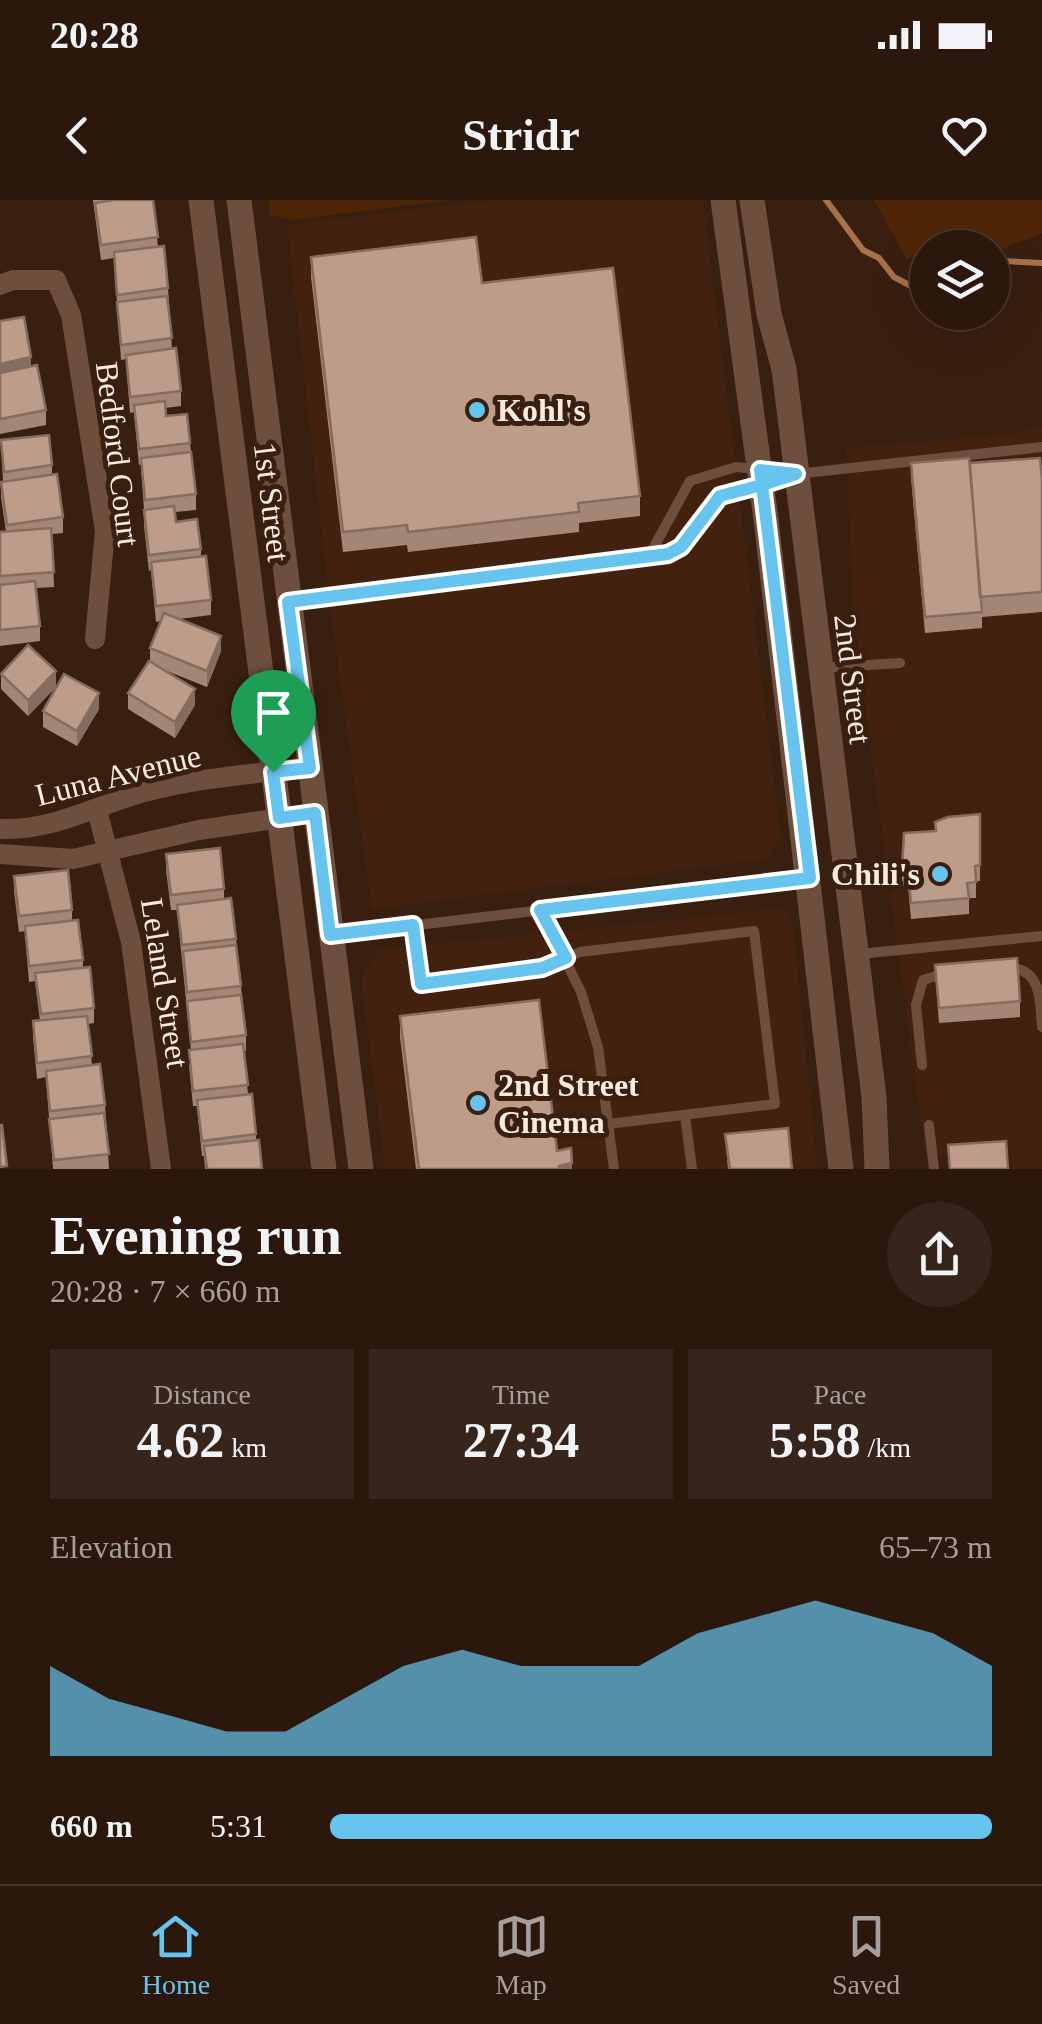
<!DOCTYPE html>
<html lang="en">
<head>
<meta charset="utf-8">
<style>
  :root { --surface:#2b170c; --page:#37241a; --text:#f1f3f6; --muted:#a69f9d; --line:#47362d; --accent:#67c4ef }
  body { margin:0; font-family:Georgia,serif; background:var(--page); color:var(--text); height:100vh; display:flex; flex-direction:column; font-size:38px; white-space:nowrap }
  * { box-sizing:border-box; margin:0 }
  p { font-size:32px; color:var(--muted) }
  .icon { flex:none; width:55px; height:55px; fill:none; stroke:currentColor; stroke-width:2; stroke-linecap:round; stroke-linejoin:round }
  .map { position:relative; height:969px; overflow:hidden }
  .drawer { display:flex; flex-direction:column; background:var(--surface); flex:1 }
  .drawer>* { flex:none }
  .tools { position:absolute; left:910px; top:30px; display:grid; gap:20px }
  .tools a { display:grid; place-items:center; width:100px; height:100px; border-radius:50%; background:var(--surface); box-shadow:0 10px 40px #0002,0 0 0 2px var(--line); font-size:50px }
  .pin { position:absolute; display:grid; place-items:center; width:85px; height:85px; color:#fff; margin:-102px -42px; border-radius:50% 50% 50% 0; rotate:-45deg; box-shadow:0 0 10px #0007 }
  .pin .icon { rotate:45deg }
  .round { display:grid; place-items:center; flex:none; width:105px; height:105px; border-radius:52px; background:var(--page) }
  .head { display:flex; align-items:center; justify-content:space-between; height:170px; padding:0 50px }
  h1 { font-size:55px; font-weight:700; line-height:75px }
  .stats { display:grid; grid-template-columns:repeat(3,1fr); gap:15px; height:170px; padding:10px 50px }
  .stats div { display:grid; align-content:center; border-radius:0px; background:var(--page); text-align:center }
  .stats b { font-size:50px; font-weight:700 }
  .stats small { font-size:28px; font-weight:400 }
  .stats p { font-size:28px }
  .chart { height:280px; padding:20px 50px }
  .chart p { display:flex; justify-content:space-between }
  .chart svg { width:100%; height:180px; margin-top:10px; fill:var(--accent); opacity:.7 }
  ul { padding:0 50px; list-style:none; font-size:32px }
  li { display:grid; grid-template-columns:160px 120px 1fr; align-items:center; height:75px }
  li i { height:25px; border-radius:12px; background:var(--accent) }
  .status { display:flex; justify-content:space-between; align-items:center; height:70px; padding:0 50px; background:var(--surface); direction:ltr }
  .status svg { height:28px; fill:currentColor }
  header { display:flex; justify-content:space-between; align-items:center; height:130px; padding:0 50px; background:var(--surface); font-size:45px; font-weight:700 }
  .dock { display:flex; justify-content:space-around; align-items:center; height:140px; border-top:2px solid var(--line); background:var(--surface); font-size:28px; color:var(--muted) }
  .dock a { display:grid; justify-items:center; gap:5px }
  .dock .selected { color:var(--accent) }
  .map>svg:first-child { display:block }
</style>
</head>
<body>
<div class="status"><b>20:28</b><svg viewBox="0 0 49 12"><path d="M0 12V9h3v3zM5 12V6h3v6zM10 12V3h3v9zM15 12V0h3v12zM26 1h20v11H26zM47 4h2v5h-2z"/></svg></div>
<header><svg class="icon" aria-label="back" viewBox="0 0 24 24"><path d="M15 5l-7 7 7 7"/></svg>Stridr<svg class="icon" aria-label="heart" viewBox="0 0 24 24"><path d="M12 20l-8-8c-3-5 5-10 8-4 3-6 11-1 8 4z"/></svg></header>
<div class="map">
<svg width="1042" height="969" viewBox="0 0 1042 969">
  <rect width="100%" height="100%" fill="#391f10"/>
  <path fill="#42220f" d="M495,0H703L781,638L767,659L372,709L331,415L287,25Z
    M1042,226V969H1012L1010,949L926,959L854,424L846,248L1011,234Z
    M785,708L793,725L817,969H385L361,779L379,750Z"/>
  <path fill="#4f2508" d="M268,0H449L294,20L270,15Z
    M874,0H1042V33L1002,49L928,48L927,56L906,58Z"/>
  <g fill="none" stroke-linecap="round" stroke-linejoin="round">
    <path stroke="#a7714a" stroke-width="6" d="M826,0L863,50L879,58L894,77L928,95
      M992,71L1003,61L1042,63"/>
    <path stroke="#6e4f3e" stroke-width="10" d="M649,356L690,281L736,267L790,273
      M293,401L668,354L681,347L720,296L796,274L1042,247
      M821,468L900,463
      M540,710L581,792L598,847L614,969
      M413,725L421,784L542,768L580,752L754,731L775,904L608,924
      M334,735L809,678
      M859,754L1042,736
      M1008,768C1042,767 1040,803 1042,827
      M922,865L916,805L923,780L946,773
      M685,915L692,969
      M929,925L934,969"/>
    <path stroke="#6e4f3e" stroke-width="20" d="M0,85L13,80H56L71,115L105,331L95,439
      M97,610L131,742L161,969
      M0,629C52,631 92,607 141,593C195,578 254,574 310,567
      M0,654L73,659L199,630L315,613"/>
    <path stroke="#6e4f3e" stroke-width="25" d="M201,0L324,969
      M239,0L361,969
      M723,0L766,319L841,969
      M752,0L769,114L784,169L874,897L877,969"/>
  </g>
  <path fill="#a38676" d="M93,0H153L158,47L168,88L172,149L181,191V206L165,208L166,216L190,243L196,294V310L175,312L176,322L201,349V356L211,400V415L179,419L221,451L207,487L162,469L195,505L175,538L128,509V493L150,461V448L160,421L156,422L151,370L149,371L144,326V310L141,264L139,265L134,212L130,213L126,159L121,160L114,58L101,60Z
    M311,57L482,83L640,296V316L579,323V332L408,352L407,345L343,352L311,77Z
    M0,121L31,166L46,210V225L0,234Z
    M1,240L52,265V275L63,317V333L52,334L54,387L36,388L40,426V441L0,446V332H6L1,297V282L3,281Z
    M911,263L970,268L1042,281V412L982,417V428L925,433L911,278Z
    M1,474L56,487L28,516L1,489Z
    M99,509L77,546L43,527V511Z
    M980,614V681H976V698H969V714L911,719L908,685L902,686V670L935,631Z
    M166,654L224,689V699L236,739L246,835V851H244L248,894L262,969H205L204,956H202L197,906H193L189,865V850H191L177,710H171L166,670Z
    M14,676L72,710V720L83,760V768L94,808V823L88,824L92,865L105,905L109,969H53L46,877L37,879L33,837V821H40L35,781L29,782L25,731L19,732L14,691Z
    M935,765L1020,801V817L939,823Z
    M400,816L557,951L572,969H416L400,837Z
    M725,934L792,969H728Z"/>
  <path fill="#846d60" d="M31,157V173L0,180V164Z
    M221,436V451L207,487V471Z
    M56,471V487L28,516V500Z
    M195,489V505L175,538V522Z
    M99,493V509L77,546V531Z
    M572,963V969H559V966Z"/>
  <path fill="#bd9c89" stroke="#846d60" stroke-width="2.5" d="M114,0H153L158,37L101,45L95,3Z
    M476,37L482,83L613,68L640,296L578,303L579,312L408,332L407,325L343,332L311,57Z
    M164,46L168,88L117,95L114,52Z
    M167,96L172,138L121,145L117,102Z
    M24,117L31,157L0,164V121Z
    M176,148L181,191L130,197L126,155Z
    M37,165L46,210L0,219V173Z
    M165,201L166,216L187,214L190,243L139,249L134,205Z
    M49,235L52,265L4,272L1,240Z
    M191,252L196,294L145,300L141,258Z
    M969,258L982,412L925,417L911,263Z
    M1040,258L1042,281V392L980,397L970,263Z
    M57,274L63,317L7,325L1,282Z
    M174,306L176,322L197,319L201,349L149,355L144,310Z
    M51,328L54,372L0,376V332Z
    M206,356L211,400L156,406L151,362Z
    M35,381L40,426L0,430V385Z
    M164,413L221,436L207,471L150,448Z
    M28,445L56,471L28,500L1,474Z
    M149,461L195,489L175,522L128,493Z
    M64,474L99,493L77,531L43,511Z
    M980,614V665L975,666L976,682L967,683L969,698L911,703L908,670H902L904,633L936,631L935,622L948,617Z
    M220,648L224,689L171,695L166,654Z
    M68,670L72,710L19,716L14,676Z
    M231,698L236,739L182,745L177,705Z
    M78,720L83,760L29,766L25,726Z
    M236,745L241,786L187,792L183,751Z
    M1017,758L1020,801L939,808L935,765Z
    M90,767L94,808L41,814L35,773Z
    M241,795L246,835L191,842L187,801Z
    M539,800L557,951L571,948L572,963L559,966V969H419L400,816Z
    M87,816L92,856L37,863L33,821Z
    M243,844L248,885L193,891L189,850Z
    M100,864L105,905L50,911L46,871Z
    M252,894L256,934L202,941L197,900Z
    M104,913L109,954L54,960L49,919Z
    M0,925H2L7,966L0,967Z
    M788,928L792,969H730L725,934Z
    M259,940L262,969H207L204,946Z
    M1006,941L1008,969H950L948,945Z"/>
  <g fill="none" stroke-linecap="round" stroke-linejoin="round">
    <g stroke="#fff" stroke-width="20">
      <path id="route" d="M273,572L279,618L315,613L330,735L413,725L421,784L542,768L566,758L540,710L810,678L762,285L796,274L760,270L762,285L720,296L681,347L668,354L288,402L310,568L273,572"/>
    </g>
    <use href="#route" stroke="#67c4ef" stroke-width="12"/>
  </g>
  <g fill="#67c4ef" stroke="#391f10" stroke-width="4">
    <circle cx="477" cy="210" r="10"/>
    <circle cx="940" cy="674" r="10"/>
    <circle cx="478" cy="903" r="10"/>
  </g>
  <g text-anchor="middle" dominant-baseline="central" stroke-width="10" stroke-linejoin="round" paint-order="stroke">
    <g font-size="32" font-weight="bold" fill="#fdebe1" stroke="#391f10" text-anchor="start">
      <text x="497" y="210">Kohl's</text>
      <text x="920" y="674" text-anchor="end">Chili's</text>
      <text x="498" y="885">2nd Street<tspan x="498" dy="37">Cinema</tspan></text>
    </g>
    <g font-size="32" fill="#fdebe1" stroke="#391f10">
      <text transform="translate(118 254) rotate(83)">Bedford Court</text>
      <text transform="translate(272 302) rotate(83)">1st Street</text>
      <text transform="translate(853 479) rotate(83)">2nd Street</text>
      <text transform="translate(118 575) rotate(-14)">Luna Avenue</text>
      <text transform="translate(165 783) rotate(81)">Leland Street</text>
    </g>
  </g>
</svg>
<div class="tools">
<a><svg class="icon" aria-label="layers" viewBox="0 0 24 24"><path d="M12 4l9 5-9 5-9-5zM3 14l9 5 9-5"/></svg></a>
</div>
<div class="pin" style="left:273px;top:572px;background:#1e9e55"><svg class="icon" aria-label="arrive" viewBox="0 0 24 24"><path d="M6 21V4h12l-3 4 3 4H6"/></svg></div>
</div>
<section class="drawer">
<div class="head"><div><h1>Evening run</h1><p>20:28 · 7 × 660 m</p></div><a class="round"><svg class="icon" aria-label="share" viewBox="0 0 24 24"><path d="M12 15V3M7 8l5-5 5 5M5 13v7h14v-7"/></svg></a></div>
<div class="stats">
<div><p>Distance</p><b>4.62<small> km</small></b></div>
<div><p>Time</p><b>27:34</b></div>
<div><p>Pace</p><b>5:58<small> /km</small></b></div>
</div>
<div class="chart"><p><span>Elevation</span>65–73 m</p>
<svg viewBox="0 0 160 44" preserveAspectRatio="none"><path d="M0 44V22L10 30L20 34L30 38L40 38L50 30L60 22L70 18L80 22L90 22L100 22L110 14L120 10L130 6L140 10L150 14L160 22V44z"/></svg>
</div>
<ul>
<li><b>660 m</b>5:31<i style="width:100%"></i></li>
</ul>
</section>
<nav class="dock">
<a class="selected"><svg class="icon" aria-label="home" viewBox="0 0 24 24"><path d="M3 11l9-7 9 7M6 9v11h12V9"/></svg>Home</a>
<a><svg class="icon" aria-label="map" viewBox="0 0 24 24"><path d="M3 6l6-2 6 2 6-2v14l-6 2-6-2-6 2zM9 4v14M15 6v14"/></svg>Map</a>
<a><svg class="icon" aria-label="saved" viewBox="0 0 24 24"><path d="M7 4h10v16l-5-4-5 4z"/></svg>Saved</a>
</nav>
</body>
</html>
